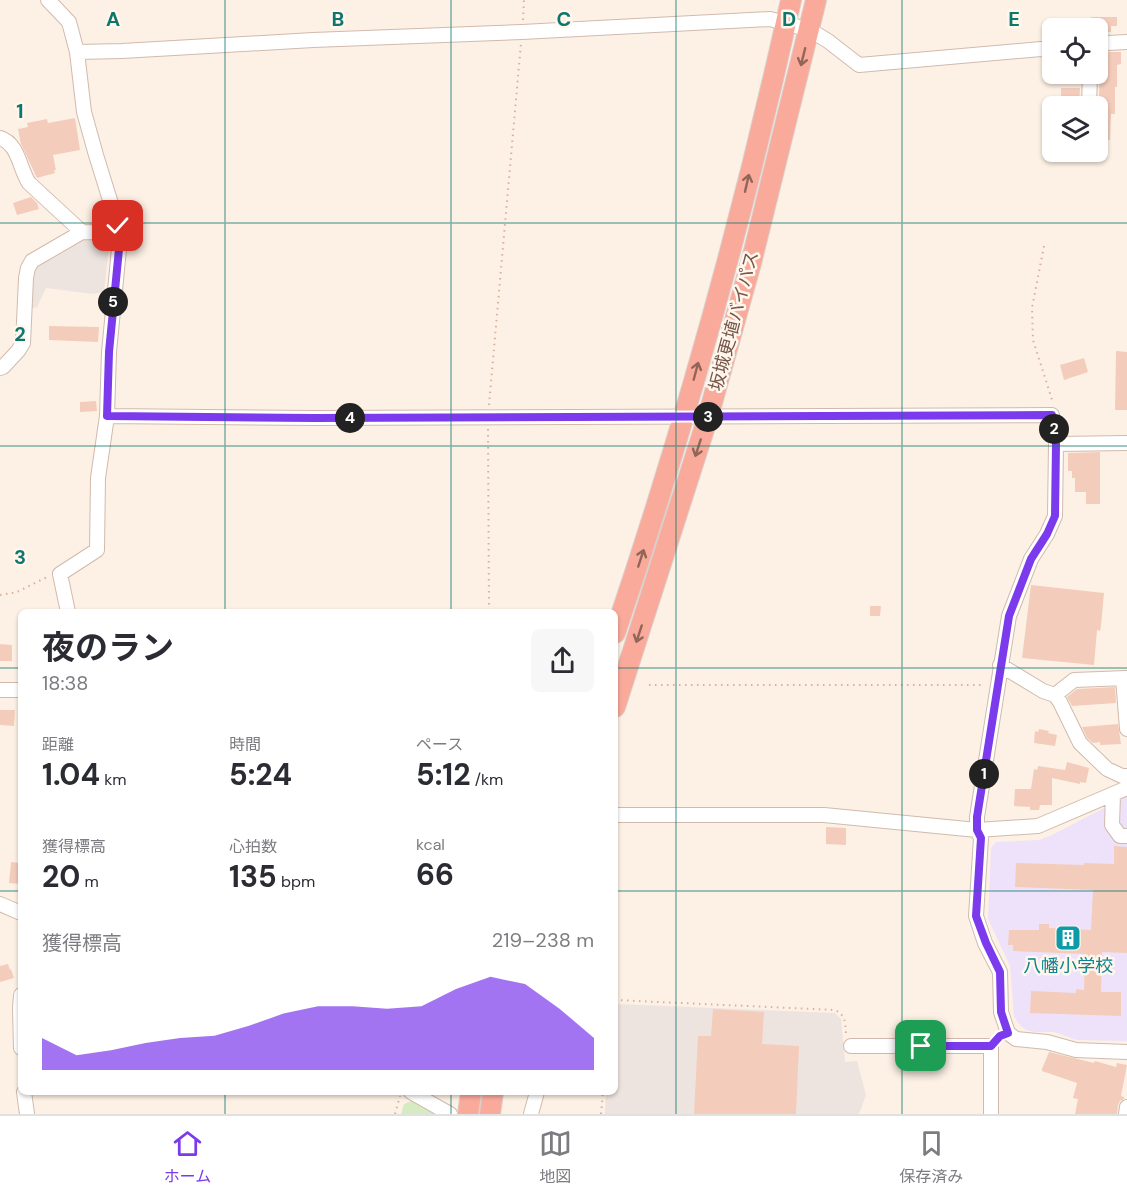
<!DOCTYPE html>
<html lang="ja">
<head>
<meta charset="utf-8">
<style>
  :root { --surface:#fff; --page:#f7f7f7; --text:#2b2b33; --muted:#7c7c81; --line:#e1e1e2; --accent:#7c3aed }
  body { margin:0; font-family:"DM Sans","Noto Sans JP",sans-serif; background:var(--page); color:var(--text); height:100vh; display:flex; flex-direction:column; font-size:22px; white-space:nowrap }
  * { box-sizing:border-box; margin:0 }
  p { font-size:20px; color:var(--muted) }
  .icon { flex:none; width:33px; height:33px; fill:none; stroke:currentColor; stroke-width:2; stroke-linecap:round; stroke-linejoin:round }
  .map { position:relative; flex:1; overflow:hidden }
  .panel { position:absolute; left:18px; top:609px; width:600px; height:486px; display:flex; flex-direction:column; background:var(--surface); border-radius:9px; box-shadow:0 2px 4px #0004 }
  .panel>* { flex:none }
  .tools { position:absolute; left:1042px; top:18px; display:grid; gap:12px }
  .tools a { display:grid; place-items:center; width:66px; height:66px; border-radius:9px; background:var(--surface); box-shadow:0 2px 4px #0004; font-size:30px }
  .pin { position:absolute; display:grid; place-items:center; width:51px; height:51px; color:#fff; margin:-26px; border-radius:12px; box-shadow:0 3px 9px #0006 }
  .km { position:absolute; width:30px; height:30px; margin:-15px; border-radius:50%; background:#222; color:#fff; font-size:16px; line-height:30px; text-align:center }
  .round { display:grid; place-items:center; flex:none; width:63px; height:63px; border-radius:9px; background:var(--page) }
  .summary { display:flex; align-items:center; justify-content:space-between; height:102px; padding:0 24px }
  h1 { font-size:33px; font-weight:700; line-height:45px }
  .figures { display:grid; grid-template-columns:repeat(3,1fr); gap:9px; height:102px; padding:6px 24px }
  .figures div { display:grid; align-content:center }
  .figures b { font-size:30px; font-weight:700 }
  .figures small { font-size:16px; font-weight:400 }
  .figures p { font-size:16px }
  .chart { height:168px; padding:12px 24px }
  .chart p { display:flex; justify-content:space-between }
  .chart svg { width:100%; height:108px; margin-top:6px; fill:var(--accent); opacity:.7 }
  .tab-bar { display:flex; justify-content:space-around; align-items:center; height:84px; border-top:2px solid var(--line); background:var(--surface); font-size:16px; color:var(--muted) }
  .tab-bar a { display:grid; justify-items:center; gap:3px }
  .tab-bar .current { color:var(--accent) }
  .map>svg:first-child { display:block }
</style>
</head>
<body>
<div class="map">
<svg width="1127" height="1114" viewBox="0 0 1127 1114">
  <rect width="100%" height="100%" fill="#fdf1e5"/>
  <path fill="#ede4df" d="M84,237L110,238L104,292L93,294L46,288L37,307L29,309L30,278L35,265Z
    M615,1004L835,1013L841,1019L845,1062L857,1061L866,1095L859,1114H605L606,1092H615Z"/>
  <path fill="#eee2fa" d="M1127,796V1041L1077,1040L1054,1032H1035L1026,1030L1019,1024L1014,1017L1010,966L988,919L991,848L996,842L1039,840L1052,835Z"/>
  <path fill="#d7ebc3" d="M411,1101L416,1103L434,1114H401L404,1104Z"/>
  <path fill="#f4ccbb" d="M1091,17H1117V26H1111V32H1098V28H1092Z
    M1109,52H1121V64L1117,65V87H1115V114H1111L1110,140H1098L1100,55Z
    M1061,88H1080L1079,106L1061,105Z
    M75,118L80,150L53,155L56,170H54L55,173L37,178L21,144L18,129L28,127L27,123L47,119L48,123Z
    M31,197L37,203L39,209L17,215L13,203Z
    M49,326L99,327L98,342L49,340Z
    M1116,351L1127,352V410H1115Z
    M1084,358L1088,372L1064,380L1060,365Z
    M96,401L97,411L80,412V402Z
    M1100,452V504H1086V492H1075V478H1072V471H1068V453Z
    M1031,585L1104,593L1101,626L1100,631L1097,630L1094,665L1022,658Z
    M870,606H881L880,616H870Z
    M0,644L12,645V661H0Z
    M1115,687L1116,703L1072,706L1067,697L1077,689Z
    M0,710H15L14,726L0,725Z
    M1118,724L1121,744L1100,745V742L1093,743L1087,738L1082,727Z
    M1039,729L1049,731L1048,733L1057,735L1055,746L1034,743L1035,731L1038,732Z
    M1067,762L1089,768L1086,783L1080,782V784L1052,778V805H1040L1039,810H1030V807L1014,806L1015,789H1031L1034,769L1037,770L1038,766L1065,770Z
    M826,827L846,828V845L826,844Z
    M1114,846L1127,847V953L1102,952L1101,992H1121V1016L1030,1013L1031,991L1076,993V989L1084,990L1085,954L1013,951V945H1008L1009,930H1039V924H1049V928L1091,930L1093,890L1015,887L1016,863L1084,865V863L1114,864Z
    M11,862L21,863V884L9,883Z
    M8,964L10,970L11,969L14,978L0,982V966Z
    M713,1009L764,1012L762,1044L799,1046L796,1114H694L698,1036H711Z
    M1049,1052L1094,1063L1095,1061L1116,1067L1117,1063L1127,1065L1121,1096L1124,1097V1099L1120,1101L1118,1105L1117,1114H1075L1078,1099L1073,1098L1077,1083L1042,1071V1069Z"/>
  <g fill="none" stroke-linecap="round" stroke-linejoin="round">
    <g stroke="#d1baad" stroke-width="16">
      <path id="minor" d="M48,0L69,22L77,52L84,112L96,155L118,226L119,249L109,352L107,416
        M1098,46L1107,43L1127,42
        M77,52L122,51L313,40L522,32L770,19L810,30L828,41L859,65L1041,49L1053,50
        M1089,106L1090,74
        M0,138C19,144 19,168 29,183L82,232L119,233
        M0,368L3,367L18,351L23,343L26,278L28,268L32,261L82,232
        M1056,444L1127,443
        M68,612L60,574L97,550L98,478L107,416L315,418L1052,415L1056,444L1055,516L1047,534L1031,559L1009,616L977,817V830L981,838L976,916L985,943L1000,972L1001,1012L1008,1033L1016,1039L1047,1042L1076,1050L1127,1052
        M1000,665L1043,691L1055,695L1060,702L1080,743L1107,769L1122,776H1127
        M1123,678L1127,729
        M0,690H21
        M1055,695L1074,680L1127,678
        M1113,794L1112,825L1120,836H1127
        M615,815H824L977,830L1038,826L1127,788
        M0,904L21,913
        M21,995L20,1008L21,1048
        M851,1046H991V1114
        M24,1092L27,1114
        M411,1092L450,1114
        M531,1114L537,1092
        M1126,1114L1127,1107"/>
    </g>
    <g stroke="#d9cfcc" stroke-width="22">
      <path id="highway" d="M615,633C685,426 744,214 791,0
        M615,707L708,417L751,263L816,0
        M468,1114L471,1092
        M490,1114L493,1092"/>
    </g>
    <path stroke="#d9af9e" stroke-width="2" stroke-dasharray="1.5 4.5" stroke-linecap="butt" d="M523,20L524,0
      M1044,246L1032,308L1033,340L1053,403
      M489,405L521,43
      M488,429L489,612
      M0,595L17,592L49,576
      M649,685H985
      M615,1000L835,1010C846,1015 845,1023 846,1034
      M395,1114L400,1096
      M601,1114L603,1092"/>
    <use href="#minor" stroke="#fff" stroke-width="14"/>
    <use href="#highway" stroke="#faaa9a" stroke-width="20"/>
  </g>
  <defs><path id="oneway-shaft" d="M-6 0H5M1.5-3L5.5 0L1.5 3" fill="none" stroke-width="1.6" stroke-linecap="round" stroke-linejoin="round" transform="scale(1.5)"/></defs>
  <g stroke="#916659">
    <use href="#oneway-shaft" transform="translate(803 57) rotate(104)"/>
    <use href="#oneway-shaft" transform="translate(747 183) rotate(-77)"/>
    <use href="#oneway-shaft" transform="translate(696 371) rotate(-75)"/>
    <use href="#oneway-shaft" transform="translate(698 448) rotate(108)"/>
    <use href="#oneway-shaft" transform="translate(641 558) rotate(-72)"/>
    <use href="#oneway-shaft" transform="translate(639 634) rotate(108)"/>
  </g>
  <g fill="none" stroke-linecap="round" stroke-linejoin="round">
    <g stroke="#fff" stroke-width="12">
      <path id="route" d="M118,226L119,249L109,352L107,416L315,418L1052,415L1056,444L1055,516L1047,534L1031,559L1009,616L977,817V830L981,838L976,916L986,943L1000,972L1001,1012L1008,1033L1000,1036L991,1046H921"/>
    </g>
    <use href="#route" stroke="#7c3aed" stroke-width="8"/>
  </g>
  <path fill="none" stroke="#0f766e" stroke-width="1.5" stroke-opacity="0.55" d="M225,0V612M451,0V612M676,0V1114M902,0V1114M0,223H1127M0,446H1127M0,668H21M615,668H1127M0,891H21M615,891H1127M225,1092V1114M451,1092V1114"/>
  <defs>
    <g id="building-square" transform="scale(1.35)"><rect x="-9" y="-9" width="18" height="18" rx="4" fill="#0f9aa8" stroke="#fff6ec"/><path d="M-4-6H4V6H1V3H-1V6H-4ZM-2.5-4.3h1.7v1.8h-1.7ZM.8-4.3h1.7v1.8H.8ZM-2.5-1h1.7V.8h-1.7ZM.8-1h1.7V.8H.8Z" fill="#fff"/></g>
  </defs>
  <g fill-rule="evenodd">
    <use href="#building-square" x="1068" y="938"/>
  </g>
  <g text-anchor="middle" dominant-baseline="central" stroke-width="5" stroke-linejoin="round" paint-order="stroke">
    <g font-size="18" fill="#775549" stroke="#fff6ec">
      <text transform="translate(734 321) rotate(-75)">坂城更埴バイパス</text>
    </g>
    <g font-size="18" fill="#0d838f" stroke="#fff6ec">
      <text x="1068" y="966">八幡小学校</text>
    </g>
  </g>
  <g font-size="20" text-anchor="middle" font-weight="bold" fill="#0f766e" stroke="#fff6ec" stroke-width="5" stroke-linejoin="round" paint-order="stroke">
    <text x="113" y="26">A</text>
    <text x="338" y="26">B</text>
    <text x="564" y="26">C</text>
    <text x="789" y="26">D</text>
    <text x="1014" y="26">E</text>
    <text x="20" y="118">1</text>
    <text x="20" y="341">2</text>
    <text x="20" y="564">3</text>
  </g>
</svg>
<div class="tools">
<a><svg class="icon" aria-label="locate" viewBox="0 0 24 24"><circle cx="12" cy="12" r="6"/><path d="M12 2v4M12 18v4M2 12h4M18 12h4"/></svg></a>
<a><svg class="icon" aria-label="layers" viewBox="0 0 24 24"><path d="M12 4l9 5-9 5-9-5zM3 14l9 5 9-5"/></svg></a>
</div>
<div class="pin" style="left:921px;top:1046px;background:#1e9e55"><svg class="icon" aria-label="arrive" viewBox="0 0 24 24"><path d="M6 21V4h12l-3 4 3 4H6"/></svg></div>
<div class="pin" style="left:118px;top:226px;background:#d93025"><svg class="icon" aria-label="check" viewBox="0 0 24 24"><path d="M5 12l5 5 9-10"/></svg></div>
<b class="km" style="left:984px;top:774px">1</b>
<b class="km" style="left:1054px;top:429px">2</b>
<b class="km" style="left:708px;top:417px">3</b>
<b class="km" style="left:350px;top:418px">4</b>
<b class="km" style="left:113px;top:302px">5</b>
<section class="panel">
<div class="summary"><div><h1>夜のラン</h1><p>18:38</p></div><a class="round"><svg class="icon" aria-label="share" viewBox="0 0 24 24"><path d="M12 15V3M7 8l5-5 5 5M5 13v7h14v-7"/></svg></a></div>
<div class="figures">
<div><p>距離</p><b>1.04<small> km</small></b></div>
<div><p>時間</p><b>5:24</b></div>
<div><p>ペース</p><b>5:12<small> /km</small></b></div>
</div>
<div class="figures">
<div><p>獲得標高</p><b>20<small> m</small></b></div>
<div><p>心拍数</p><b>135<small> bpm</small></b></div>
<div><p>kcal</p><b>66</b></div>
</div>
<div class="chart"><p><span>獲得標高</span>219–238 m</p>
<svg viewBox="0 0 160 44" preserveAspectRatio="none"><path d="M0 44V31L10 38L20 36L30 33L40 31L50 30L60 26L70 21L80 18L90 18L100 19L110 18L120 11L130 6L140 9L150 19L160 31V44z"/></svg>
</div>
</section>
</div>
<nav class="tab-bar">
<a class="current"><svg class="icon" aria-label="home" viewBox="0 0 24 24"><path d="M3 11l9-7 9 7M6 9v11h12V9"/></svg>ホーム</a>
<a><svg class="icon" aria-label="map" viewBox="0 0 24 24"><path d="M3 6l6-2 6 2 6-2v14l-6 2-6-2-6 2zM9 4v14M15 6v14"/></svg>地図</a>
<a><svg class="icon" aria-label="saved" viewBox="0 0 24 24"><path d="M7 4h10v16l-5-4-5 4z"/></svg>保存済み</a>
</nav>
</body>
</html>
